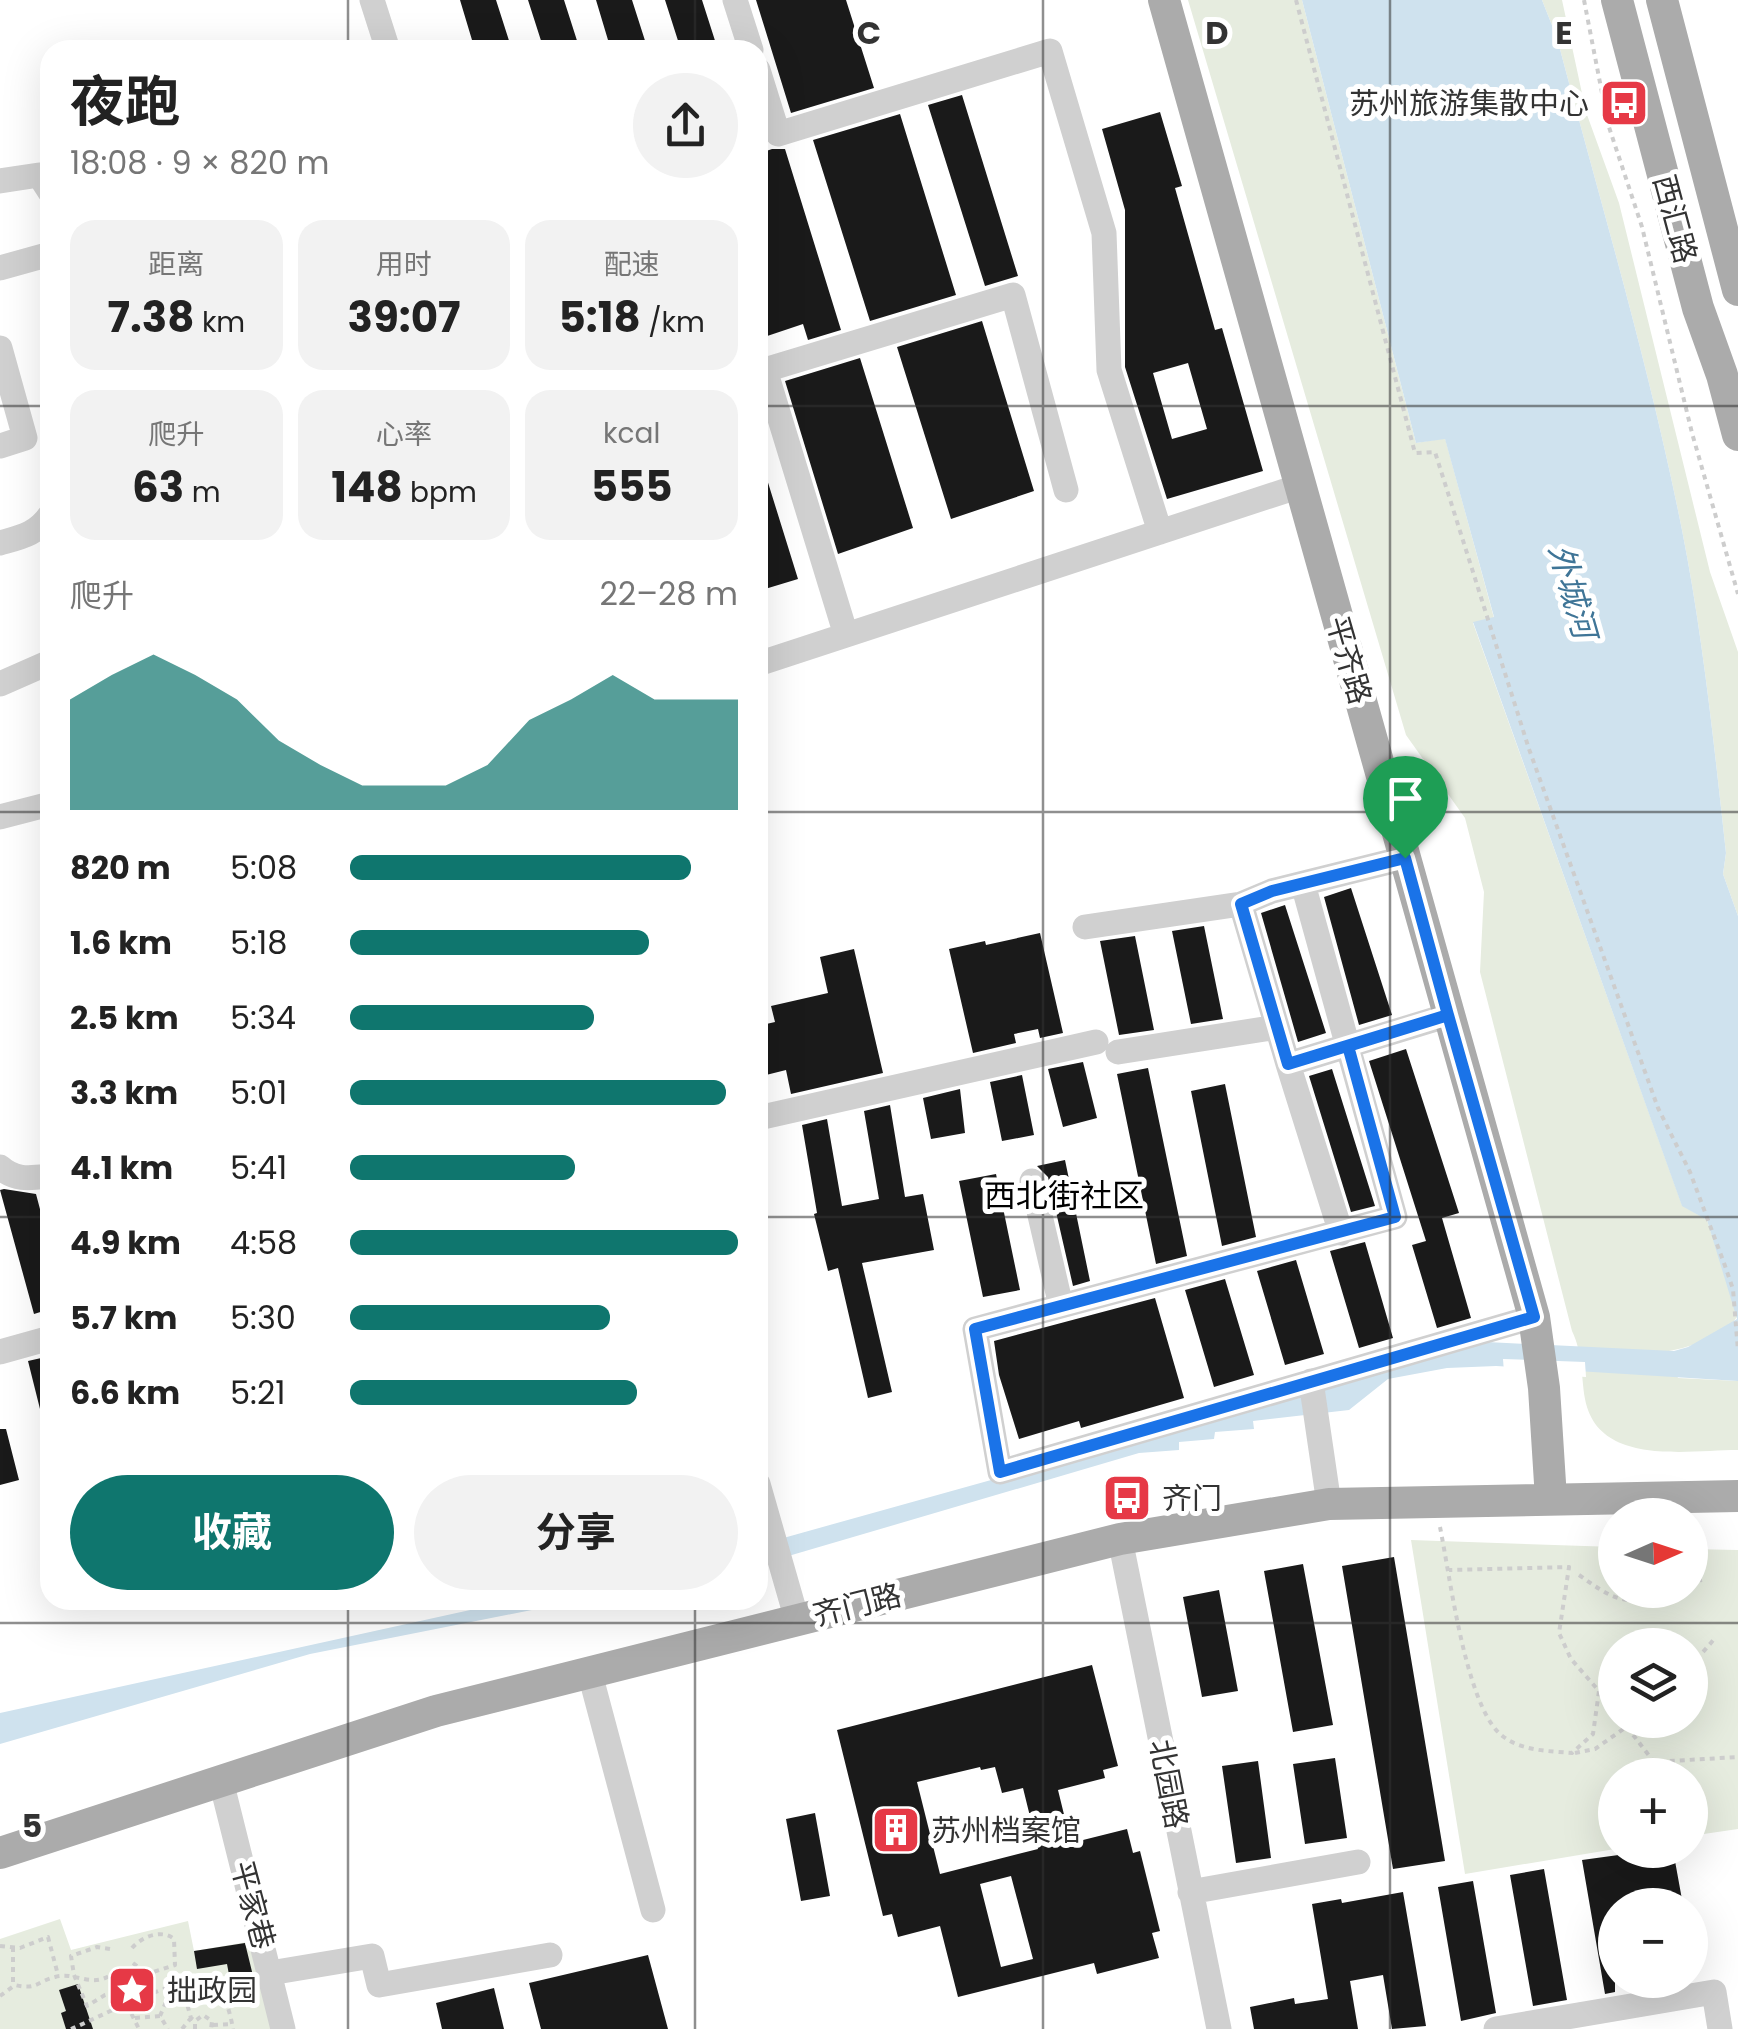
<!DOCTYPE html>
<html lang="zh">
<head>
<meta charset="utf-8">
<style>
  :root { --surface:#fff; --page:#f2f2f2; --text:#222; --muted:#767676; --accent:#0f766e }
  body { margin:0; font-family:Poppins,"Noto Sans SC",sans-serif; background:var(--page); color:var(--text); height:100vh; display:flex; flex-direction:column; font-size:38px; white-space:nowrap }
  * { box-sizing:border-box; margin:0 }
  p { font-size:32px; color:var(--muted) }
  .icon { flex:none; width:55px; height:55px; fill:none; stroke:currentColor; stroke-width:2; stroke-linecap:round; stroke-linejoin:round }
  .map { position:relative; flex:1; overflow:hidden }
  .drawer { position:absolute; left:40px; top:40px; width:728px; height:1570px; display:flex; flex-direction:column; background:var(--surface); border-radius:30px; box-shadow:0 10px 40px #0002 }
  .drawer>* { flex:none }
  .needle { width:65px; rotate:87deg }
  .controls { position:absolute; left:1598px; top:1498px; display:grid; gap:20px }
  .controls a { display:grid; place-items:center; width:110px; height:110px; border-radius:50%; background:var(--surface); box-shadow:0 10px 40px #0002; font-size:50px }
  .pin { position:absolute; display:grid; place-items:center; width:85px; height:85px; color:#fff; margin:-102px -42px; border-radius:50% 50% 50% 0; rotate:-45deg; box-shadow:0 0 10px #0007 }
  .pin .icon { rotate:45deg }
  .round { display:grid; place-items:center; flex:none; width:105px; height:105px; border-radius:52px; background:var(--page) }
  .summary { display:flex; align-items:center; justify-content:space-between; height:170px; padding:0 30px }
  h1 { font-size:55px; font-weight:700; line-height:75px }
  .metrics { display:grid; grid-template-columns:repeat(3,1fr); gap:15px; height:170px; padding:10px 30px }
  .metrics div { display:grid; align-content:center; border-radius:25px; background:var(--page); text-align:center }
  .metrics b { font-size:42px; font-weight:700 }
  .metrics small { font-size:28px; font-weight:400 }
  .metrics p { font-size:28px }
  .chart { height:280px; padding:20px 30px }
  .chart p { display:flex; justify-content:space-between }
  .chart svg { width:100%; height:180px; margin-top:10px; fill:var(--accent); opacity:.7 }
  .cta { display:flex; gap:20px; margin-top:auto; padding:20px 30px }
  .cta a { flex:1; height:115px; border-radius:60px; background:var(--accent); color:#fff; font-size:40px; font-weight:700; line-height:115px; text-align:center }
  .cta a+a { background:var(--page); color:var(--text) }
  ul { padding:0 30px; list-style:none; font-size:32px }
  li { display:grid; grid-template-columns:160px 120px 1fr; align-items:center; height:75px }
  li i { height:25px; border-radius:12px; background:var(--accent) }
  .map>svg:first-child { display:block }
</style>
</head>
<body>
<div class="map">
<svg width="1738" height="2029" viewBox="0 0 1738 2029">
  <rect width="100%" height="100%" fill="#fff"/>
  <path fill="#e6ecdf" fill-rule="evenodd" d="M1188,0H1302L1416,443L1445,438L1494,618L1473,623L1682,1205L1707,1220L1738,1315C1728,1334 1689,1348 1669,1351L1678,1378L1738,1381V1450C1687,1450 1598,1467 1585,1399C1581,1375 1583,1354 1572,1331L1480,972L1484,892L1465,818L1406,735Z
    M1542,0H1562L1586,112L1619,203L1710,572L1738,652V916L1723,874L1726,853C1714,745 1703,636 1682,530C1649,364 1600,201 1557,38Z
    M1411,1540L1615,1547V1590H1690V1549L1738,1550V1829L1690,1836V1775H1615V1849L1465,1874ZM1615,1645H1690V1720H1615Z
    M60,1919L71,1950L188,1921L194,1951L253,1941L272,2029H0V1939Z"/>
  <path fill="#cfe2ee" d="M1302,0H1542L1557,38C1600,201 1649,364 1682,530C1703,636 1714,745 1726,853L1723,874L1738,916V1381L1496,1366L1447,1368L1388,1379L1349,1410L1253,1421L1254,1429L1215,1432L1214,1439L1179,1442V1450L1139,1453L758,1565V1545L1487,1342L1674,1351L1688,1347L1737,1319L1707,1220L1682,1206L1473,622L1494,617L1445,439L1416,443Z
    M516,1600H582L310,1654L0,1744V1713Z"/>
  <path fill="#fff" d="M1503,1359L1585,1362L1586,1377L1504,1372Z"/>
  <path fill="#1a1a1a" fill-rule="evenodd" d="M460,0H496L512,50H475Z
    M528,0H564L580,50H544Z
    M596,0H632L648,50H611Z
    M665,0H702L718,50H681Z
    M756,0H846L874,88L791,113Z
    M962,95L1018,276L985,286L928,105Z
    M1160,112L1182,186L1175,188L1215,330L1222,328L1263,471L1167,499L1125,367V210L1102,129ZM1188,363L1207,429L1172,439L1153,373Z
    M900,114L956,295L870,321L813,140Z
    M772,149H785L841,330L808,340L803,324L758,339V154Z
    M982,321L1034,491L951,519L897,347Z
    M860,358L913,528L838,554L785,381Z
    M761,460L798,579L765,589L758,565V461Z
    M1351,888L1392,1015L1359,1025L1324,897Z
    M1285,905L1326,1033L1298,1042L1261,913Z
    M1204,926L1223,1019L1191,1024L1172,931Z
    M1040,933L1063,1033L1040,1038L1038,1029L1014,1034L1016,1043L973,1053L949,949L985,941L986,945Z
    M1135,936L1154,1030L1119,1035L1100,941Z
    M854,949L883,1073L791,1094L786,1070L758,1077V1026L775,1022L771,1006L828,993L820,957Z
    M1406,1049L1459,1213L1442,1218L1471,1318L1437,1328L1412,1245L1426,1241L1369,1061Z
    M1083,1062L1097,1118L1063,1127L1048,1069Z
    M1148,1068L1187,1256L1156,1264L1117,1074Z
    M1332,1069L1375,1206L1351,1212L1309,1076Z
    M1022,1075L1034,1135L1002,1141L990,1082Z
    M1225,1084L1256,1237L1222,1246L1191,1091Z
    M960,1089L965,1133L931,1139L923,1098Z
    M890,1105L905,1197L923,1194L934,1250L862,1263L892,1392L868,1398L838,1268L828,1271L814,1214L817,1213L802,1125L827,1119L842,1206L879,1199L864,1111Z
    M1065,1160L1090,1281L1073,1286L1048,1177L1037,1166Z
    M996,1174L1020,1290L983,1297L959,1181Z
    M4,1189L36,1194L50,1247V1309L34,1314L0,1190Z
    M1365,1242L1393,1338L1359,1348L1330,1251Z
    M1296,1260L1324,1354L1285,1365L1257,1271Z
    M1225,1279L1254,1375L1214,1387L1185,1290Z
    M1155,1298L1184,1398L1081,1428L1079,1421L1019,1439L999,1375L994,1341Z
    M50,1356V1424L44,1425L28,1361Z
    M0,1429H6L19,1480L0,1485Z
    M1394,1557L1445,1861L1393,1869L1342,1566Z
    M1303,1564L1333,1725L1293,1732L1264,1571Z
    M1219,1590L1238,1691L1202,1697L1183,1597Z
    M1092,1665L1118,1766L1103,1770L1105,1778L1058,1790L1071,1843L1127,1829L1133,1853L1140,1851L1160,1931L1152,1933L1159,1958L1097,1974L1094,1963L958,1997L940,1926L898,1937L892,1914L883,1916L837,1730ZM980,1767L981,1770L995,1767L1002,1793L1023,1788L1038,1849L940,1874L917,1782ZM1011,1876L1033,1959L1001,1967L980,1884Z
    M1335,1758L1347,1838L1305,1844L1293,1764Z
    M1258,1761L1271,1858L1236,1863L1222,1766Z
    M815,1813L830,1896L801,1901L786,1819Z
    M1655,1850H1673L1683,1905H1615V1992L1605,1994L1582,1860Z
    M1544,1869L1567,2000L1533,2006L1510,1875Z
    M1473,1881L1496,2013L1461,2021L1438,1887Z
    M1403,1892L1426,2026L1392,2029L1383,1975L1350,1981L1358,2029H1254L1250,2007L1294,1998L1295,2004L1328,1999L1312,1904L1341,1899L1342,1903Z
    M245,1943L257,1992L233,1996L227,1964L197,1969L194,1951Z
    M648,1955L668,2029H541L529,1983Z
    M78,1984L93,2029H66L61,2013L66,2011L59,1990Z
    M494,1988L504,2029H442L436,2003Z"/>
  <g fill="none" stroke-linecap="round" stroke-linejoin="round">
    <path stroke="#cdcdcd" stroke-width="4" stroke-dasharray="5 5" stroke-linecap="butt" d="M1296,0L1415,453L1435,452L1529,749L1658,1108L1690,1172L1724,1263L1733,1289L1738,1351
      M1584,0L1608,124L1642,227L1692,433L1738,594
      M1440,1527C1450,1576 1465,1700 1499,1733C1518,1751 1548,1751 1572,1753L1593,1734L1599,1691L1571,1659L1559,1633L1569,1567L1449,1570
      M1579,1575C1609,1596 1627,1611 1664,1590
      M1690,1582L1702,1580
      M1690,1667L1716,1637
      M1627,1727L1654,1762L1738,1757
      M1575,1753L1595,1749L1636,1720
      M0,1946L20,1948L48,1937L58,1975
      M13,1947V1986
      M132,1948C142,1936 162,1929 174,1939L175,1965L147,1974
      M110,1949L97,1947L71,1956L74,1975L87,2006L105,1995L125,1990L126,1973
      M133,1963L147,1974L155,1993
      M0,1996L15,1985C37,1990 36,1982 55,1977C75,1971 92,1989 112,1974
      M127,2005L139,2029
      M160,2016L166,2002L179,1999L187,2004L191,2018L195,2021
      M135,2018L160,2016L168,2029
      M213,2025L232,2024
      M71,2029C98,2018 180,1974 206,1983C225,1989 230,2012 233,2029
      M182,2029L191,2018
      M195,2029V2021L203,2015L212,2021L211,2029"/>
    <path stroke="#d0d0d0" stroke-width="25" d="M372,0L388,50
      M735,0L751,50
      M758,70L778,134L1050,51L1104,233L1109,370L1160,532
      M0,181L39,175L50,192
      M0,268L43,256L50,257
      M0,348L25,438L0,446
      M0,543C21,537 37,534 50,515
      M846,635L765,370L1013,295L1066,490
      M758,664L1300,486
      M0,684L50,662
      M0,817L50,804
      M1241,904L1288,1064
      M1085,927L1241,904L1272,891L1405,858
      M1118,1052L1277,1027
      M758,1118L1096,1042
      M0,1167C15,1181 31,1178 50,1176
      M1032,1181L1061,1306L975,1329L1000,1472L1534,1317
      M1341,1233L1288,1064L1449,1015
      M1061,1306L1395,1217L1303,884
      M0,1352L50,1338
      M1311,1381L1329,1504
      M758,1484L797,1620
      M1120,1539L1219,2029
      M590,1674L653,1910
      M221,1781L283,2029
      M1190,1892L1358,1862
      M270,1973L372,1956L379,1985L550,1955
      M1496,2029L1714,1992L1720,2029"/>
    <path stroke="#ababab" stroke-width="32" d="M1164,0L1534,1317L1544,1388L1551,1499
      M1617,0L1698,308L1722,375L1738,435
      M1662,0L1738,290
      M0,1853L436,1711L1120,1539L1329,1504L1738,1496"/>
  </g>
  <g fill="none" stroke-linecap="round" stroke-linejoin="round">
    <g stroke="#fff" stroke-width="20">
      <path id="route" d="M1405,858L1272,891L1241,904L1288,1064L1448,1015L1534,1317L1000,1472L975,1329L1395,1217L1348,1046L1448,1015L1405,858"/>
    </g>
    <use href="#route" stroke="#1a73e8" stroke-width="12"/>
  </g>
  <path fill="none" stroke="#333" stroke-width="2.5" stroke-opacity="0.55" d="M348,0V50M695,0V50M1043,0V2029M1390,0V2029M0,406H50M758,406H1738M0,812H50M758,812H1738M0,1217H50M758,1217H1738M348,1600V2029M695,1600V2029M0,1623H1738"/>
  <defs>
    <g id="bus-square" transform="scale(2.5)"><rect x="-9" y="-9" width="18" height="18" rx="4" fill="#e63946" stroke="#fff"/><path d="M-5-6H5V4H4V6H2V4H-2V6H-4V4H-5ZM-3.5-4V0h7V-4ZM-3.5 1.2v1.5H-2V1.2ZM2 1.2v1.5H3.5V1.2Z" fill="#fff"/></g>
    <g id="building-square" transform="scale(2.5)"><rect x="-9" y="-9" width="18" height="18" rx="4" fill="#e63946" stroke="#fff"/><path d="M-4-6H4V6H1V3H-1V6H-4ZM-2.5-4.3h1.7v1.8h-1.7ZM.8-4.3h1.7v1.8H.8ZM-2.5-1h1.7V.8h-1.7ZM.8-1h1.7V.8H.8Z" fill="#fff"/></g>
    <g id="sight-square" transform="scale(2.5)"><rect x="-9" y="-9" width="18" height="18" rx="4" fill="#e63946" stroke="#fff"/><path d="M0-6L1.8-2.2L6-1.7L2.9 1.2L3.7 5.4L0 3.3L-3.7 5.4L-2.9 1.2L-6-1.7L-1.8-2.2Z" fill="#fff"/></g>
  </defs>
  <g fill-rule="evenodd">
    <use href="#bus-square" x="1624" y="103"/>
    <use href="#bus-square" x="1127" y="1498"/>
    <use href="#building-square" x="896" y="1830"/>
    <use href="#sight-square" x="132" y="1990"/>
  </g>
  <g text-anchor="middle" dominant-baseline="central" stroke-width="10" stroke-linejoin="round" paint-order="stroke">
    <g font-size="30" fill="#333" stroke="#fff" text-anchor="start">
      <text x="1589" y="103" text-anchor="end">苏州旅游集散中心</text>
      <text x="1162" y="1498">齐门</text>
      <text x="931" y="1830">苏州档案馆</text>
      <text x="167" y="1990">拙政园</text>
    </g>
    <g font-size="30" fill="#333" stroke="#fff">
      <text transform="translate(1675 219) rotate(75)">西汇路</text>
      <text transform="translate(1349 660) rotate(74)">平齐路</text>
      <text transform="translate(857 1605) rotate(-14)">齐门路</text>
      <text transform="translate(1169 1784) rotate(79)">北园路</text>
      <text transform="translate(253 1905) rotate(75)">平家巷</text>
    </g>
    <g font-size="32" font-style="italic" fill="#3f7597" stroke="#fff">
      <text transform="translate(1573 591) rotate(74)">外城河</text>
    </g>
    <g font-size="32" fill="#000" stroke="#fff">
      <text x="1064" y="1195">西北街社区</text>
    </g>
  </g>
  <g font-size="32" text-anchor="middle" font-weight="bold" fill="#333" stroke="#fff" stroke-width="10" stroke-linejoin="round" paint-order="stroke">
    <text x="869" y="44">C</text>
    <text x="1217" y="44">D</text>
    <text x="1564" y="44">E</text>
    <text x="32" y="1837">5</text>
  </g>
</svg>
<div class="controls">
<a><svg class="needle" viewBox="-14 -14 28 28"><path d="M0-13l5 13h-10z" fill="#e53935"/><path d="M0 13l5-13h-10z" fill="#767676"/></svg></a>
<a><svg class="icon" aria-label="layers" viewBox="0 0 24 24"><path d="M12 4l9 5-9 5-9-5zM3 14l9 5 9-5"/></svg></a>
<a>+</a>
<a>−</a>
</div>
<div class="pin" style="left:1405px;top:858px;background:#1e9e55"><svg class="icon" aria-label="arrive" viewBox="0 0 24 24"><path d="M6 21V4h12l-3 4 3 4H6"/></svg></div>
<section class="drawer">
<div class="summary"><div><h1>夜跑</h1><p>18:08 · 9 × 820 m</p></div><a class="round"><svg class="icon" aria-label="share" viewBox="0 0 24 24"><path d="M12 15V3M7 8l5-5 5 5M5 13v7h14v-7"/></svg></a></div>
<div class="metrics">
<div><p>距离</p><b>7.38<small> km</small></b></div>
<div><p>用时</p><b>39:07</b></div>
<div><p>配速</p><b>5:18<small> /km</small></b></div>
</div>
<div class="metrics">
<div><p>爬升</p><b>63<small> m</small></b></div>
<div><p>心率</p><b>148<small> bpm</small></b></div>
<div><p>kcal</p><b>555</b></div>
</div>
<div class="chart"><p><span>爬升</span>22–28 m</p>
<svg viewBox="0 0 160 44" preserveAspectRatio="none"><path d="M0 44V17L10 11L20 6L30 11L40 17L50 27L60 33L70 38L80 38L90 38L100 33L110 22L120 17L130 11L140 17L150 17L160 17V44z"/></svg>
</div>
<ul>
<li><b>820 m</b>5:08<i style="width:88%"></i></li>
<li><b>1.6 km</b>5:18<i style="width:77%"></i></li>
<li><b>2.5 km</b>5:34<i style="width:63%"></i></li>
<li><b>3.3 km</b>5:01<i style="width:97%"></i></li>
<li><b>4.1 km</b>5:41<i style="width:58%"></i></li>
<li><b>4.9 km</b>4:58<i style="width:100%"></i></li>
<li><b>5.7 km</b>5:30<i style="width:67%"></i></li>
<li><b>6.6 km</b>5:21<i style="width:74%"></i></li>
</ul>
<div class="cta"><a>收藏</a><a>分享</a></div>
</section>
</div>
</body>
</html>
